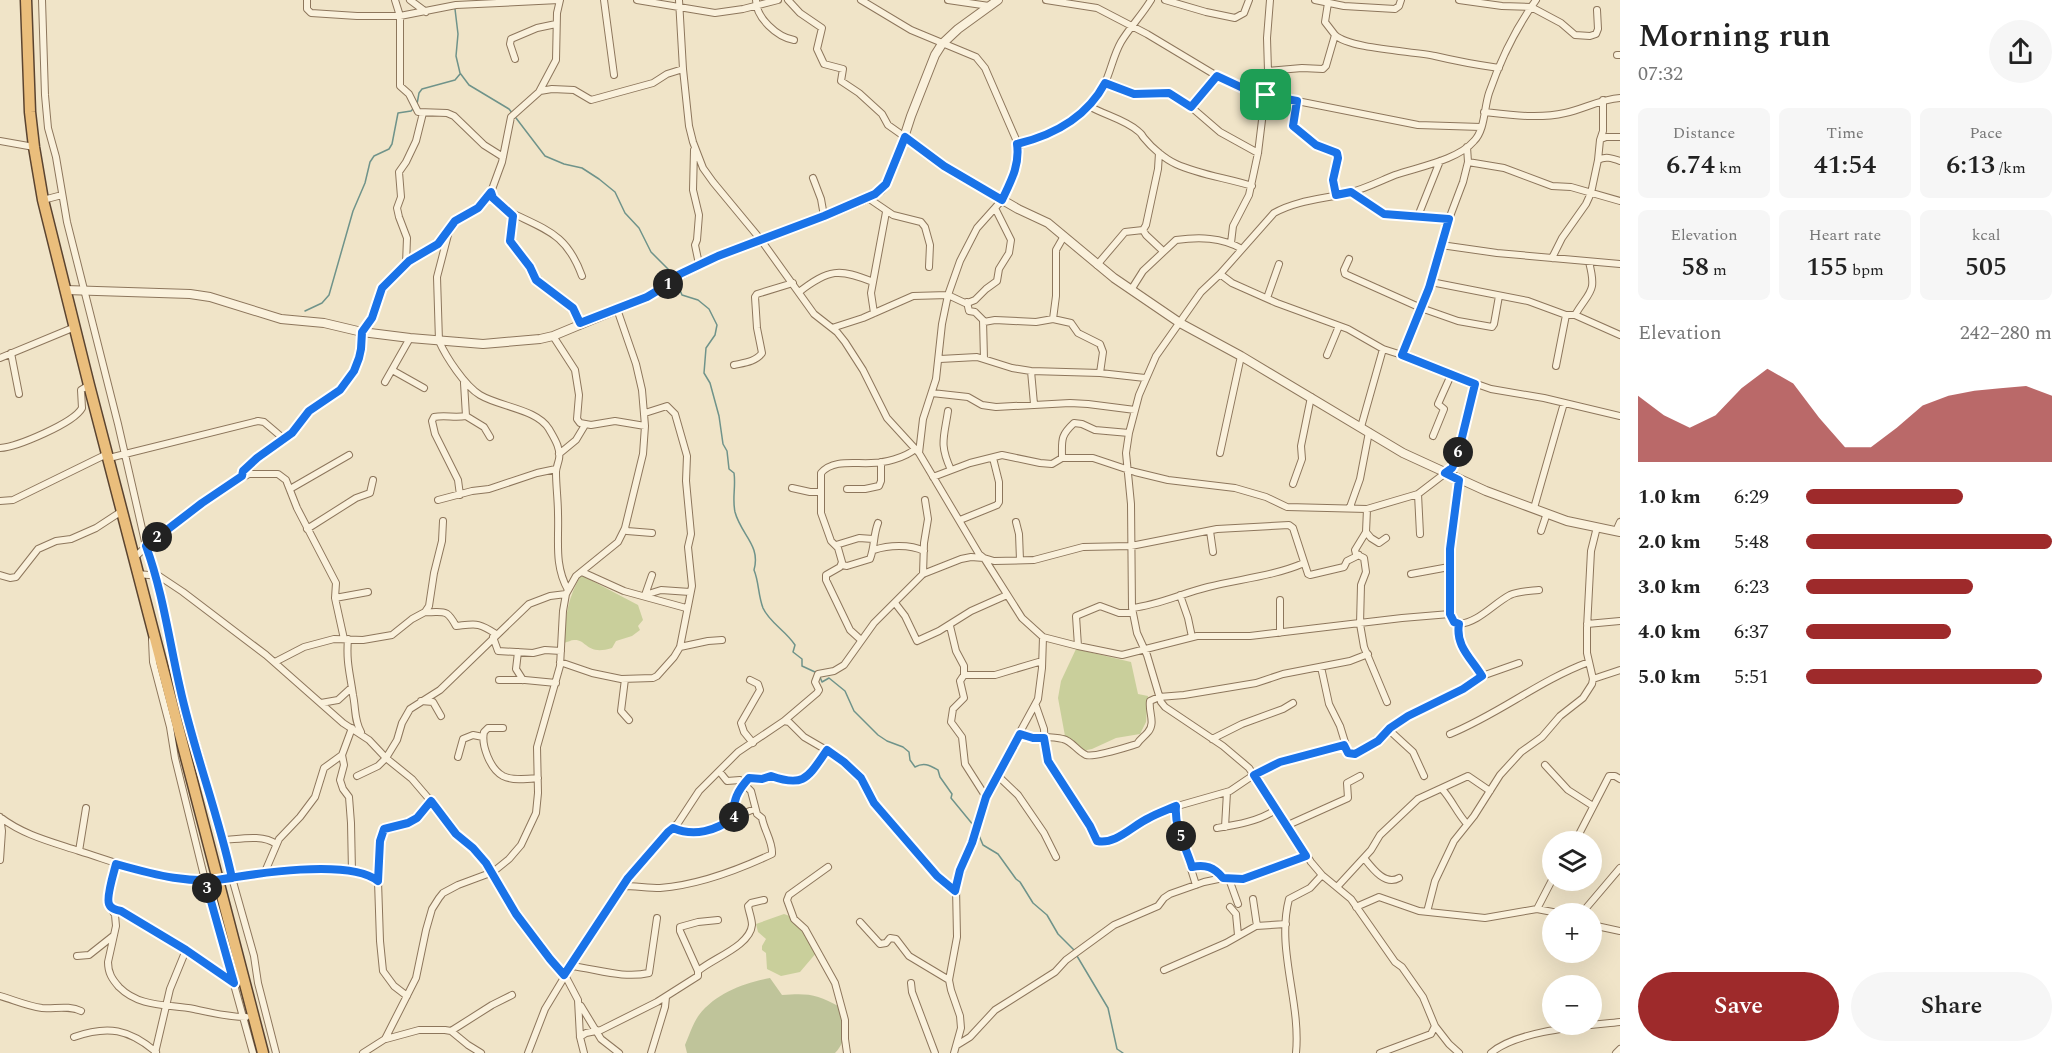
<!DOCTYPE html>
<html lang="en">
<head>
<meta charset="utf-8">
<style>
  :root { --surface:#fff; --page:#f6f6f6; --text:#222; --muted:#767676; --accent:#9e2a2b }
  body { margin:0; font-family:Spectral,serif; background:var(--page); color:var(--text); height:100vh; display:flex; flex-direction:column; font-size:22px; white-space:nowrap }
  * { box-sizing:border-box; margin:0 }
  p { font-size:20px; color:var(--muted) }
  .icon { flex:none; width:33px; height:33px; fill:none; stroke:currentColor; stroke-width:2; stroke-linecap:round; stroke-linejoin:round }
  .map { position:relative; flex:1; overflow:hidden }
  .panel { display:flex; flex-direction:column; background:var(--surface); width:450px }
  .panel>* { flex:none }
  .tools { position:absolute; left:1542px; top:831px; display:grid; gap:12px }
  .tools a { display:grid; place-items:center; width:60px; height:60px; border-radius:50%; background:var(--surface); box-shadow:0 6px 24px #0002; font-size:30px }
  .pin { position:absolute; display:grid; place-items:center; width:51px; height:51px; color:#fff; margin:-26px; border-radius:12px; box-shadow:0 3px 9px #0006 }
  .km { position:absolute; width:30px; height:30px; margin:-15px; border-radius:50%; background:#222; color:#fff; font-size:16px; line-height:30px; text-align:center }
  .round { display:grid; place-items:center; flex:none; width:63px; height:63px; border-radius:32px; background:var(--page) }
  .headline { display:flex; align-items:center; justify-content:space-between; height:102px; padding:0 18px }
  h1 { font-size:33px; font-weight:600; line-height:45px }
  .metrics { display:grid; grid-template-columns:repeat(3,1fr); gap:9px; height:102px; padding:6px 18px }
  .metrics div { display:grid; align-content:center; border-radius:9px; background:var(--page); text-align:center }
  .metrics b { font-size:26px; font-weight:600 }
  .metrics small { font-size:16px; font-weight:400 }
  .metrics p { font-size:16px }
  .chart { height:168px; padding:12px 18px }
  .chart p { display:flex; justify-content:space-between }
  .chart svg { width:100%; height:108px; margin-top:6px; fill:var(--accent); opacity:.7 }
  .button { display:flex; gap:12px; margin-top:auto; padding:12px 18px }
  .button a { flex:1; height:69px; border-radius:36px; background:var(--accent); color:#fff; font-size:24px; font-weight:600; line-height:69px; text-align:center }
  .button a+a { background:var(--page); color:var(--text) }
  ul { padding:0 18px; list-style:none; font-size:20px }
  li { display:grid; grid-template-columns:96px 72px 1fr; align-items:center; height:45px }
  li i { height:15px; border-radius:8px; background:var(--accent) }
  main { display:flex; flex:1; min-height:0 }
  .map>svg:first-child { display:block }
</style>
</head>
<body>
<main>
<div class="map">
<svg width="1620" height="1053" viewBox="0 0 1620 1053">
  <rect width="100%" height="100%" fill="#f0e4c8"/>
  <path fill="#c9cf9b" d="M581,575L638,605L643,620L638,626L640,630L632,636L616,641L612,648C586,656 587,639 574,640C571,640 568,642 564,643C565,617 568,597 581,575Z
    M1076,649L1131,662L1138,694L1148,696L1146,722L1140,734L1116,738L1092,749L1082,751L1065,736L1058,698L1061,681Z
    M784,914C800,918 809,939 817,952L800,972L781,976L767,969L766,953L762,950V946L766,939L758,932L756,924Z"/>
  <path fill="#bfc49a" d="M770,978L782,995C808,993 817,994 840,1007C843,1026 849,1038 835,1053H687L685,1045C689,1036 693,1023 699,1015C716,993 744,983 770,978Z"/>
  <g fill="none" stroke-linecap="round" stroke-linejoin="round">
    <path stroke="#6f938a" stroke-width="1.5" d="M455,9L458,34L456,56L460,73L469,85L509,109L513,114
      M417,104L419,93L422,89L455,80L460,74
      M516,118L545,156L564,164L582,168L599,179L615,192L625,213L639,228L651,252L673,274
      M677,283L682,295L698,300L709,309L717,325L715,335L706,348L704,373L710,383L719,416L723,444L727,451L729,469L734,473C736,486 732,499 735,512C741,535 761,545 754,570C759,582 758,595 763,608C769,622 786,631 795,645L793,652L802,659V666L815,672
      M305,311L322,303L329,295L353,211L365,183L370,162L374,156L389,149L392,144L398,113L411,111L414,108
      M820,677L822,682L829,678L845,691L854,711L878,735L887,741L903,747L909,752L910,760L915,767C924,762 929,765 938,770L940,777L952,794L951,798L974,826
      M978,833L983,845L998,854L1016,879L1020,882L1033,903L1047,915L1058,934L1075,951
      M1077,956L1108,1008L1117,1049L1123,1053"/>
    <g stroke="#8d765c" stroke-width="8">
      <path id="minor" d="M42,0L45,95L48,128L56,157L67,222L118,424L146,546L157,575L180,688L224,840L232,878L254,956L258,983L276,1053
        M307,0V9L311,13L357,16H400L456,5L559,0
        M395,0L400,16V86L409,94L418,112L447,113L454,116L484,145L503,157
        M410,0L426,12
        M560,0L557,13L556,60L539,92L511,117L502,162L491,192L493,198L513,216L510,241L529,267L535,280L574,308L581,323
        M604,0L614,75
        M637,0L715,13L743,9L778,0
        M679,0L683,69L689,126L693,142L703,168L713,182L761,240L814,314L837,332L845,342L863,370L887,418L919,453
        M756,0C756,18 777,37 794,40
        M788,0L800,13L822,28L817,49L824,64L843,69L841,81L859,93L882,114L888,125L905,137
        M861,0L911,30L976,57L985,68L1018,144L1019,157L1016,169L1002,200L977,228L960,261L948,295L942,324L936,379L923,419L919,453L979,554L984,558L994,561L1034,560L1083,547L1131,546L1217,529L1289,525L1293,528L1308,574L1310,575L1344,567L1347,561L1359,555
        M948,0L989,6
        M1046,0L1097,8L1147,34L1217,76L1257,93L1418,125L1481,127
        M1165,0L1206,12L1235,18L1244,13L1249,0
        M1315,0L1344,6L1395,9L1399,6L1401,0
        M1459,0L1502,6L1531,7L1561,23L1575,35L1590,36L1596,34L1598,29L1597,10
        M1335,35C1350,49 1412,51 1435,56C1456,61 1478,65 1499,68
        M1617,55H1620
        M515,59L510,44L511,39L537,28L556,24
        M1268,71L1302,68L1323,69L1326,66L1335,35L1325,22L1328,3
        M1105,83L1134,94L1169,93L1191,107L1220,132L1258,153
        M540,91L552,89L574,90L591,100L653,83L667,74L683,69
        M1297,101L1293,126L1316,145L1337,153L1338,158L1333,180L1336,195
        M1089,106C1104,115 1124,119 1138,131C1143,135 1140,133 1144,138C1152,148 1165,159 1176,164C1200,175 1227,178 1252,186
        M1191,107L1217,76
        M1484,112C1510,115 1539,119 1565,113C1584,109 1601,99 1620,98
        M1601,139L1606,137H1620
        M0,141L34,147
        M1018,144C1051,136 1088,118 1104,85C1111,71 1113,56 1121,42C1130,27 1142,15 1151,0
        M694,150L693,190L699,215L697,240L695,245L699,264
        M1598,160L1600,140L1603,131V100
        M1468,162L1504,168L1552,186L1571,187L1620,201
        M813,178L821,199L824,216
        M491,192L478,208L455,221L449,231L437,277L439,341C446,357 465,386 480,395C500,407 537,409 549,429C554,438 561,448 559,459C558,464 556,468 556,472C556,486 558,500 558,514C559,541 554,565 568,590
        M1351,192L1385,215L1449,219
        M868,198L893,215L921,222L925,227L930,245L929,267
        M43,200L62,195
        M512,213C549,231 567,235 582,276
        M1418,216L1440,161
        M1143,230L1146,235L1163,251
        M1231,243L1233,226L1249,195L1258,153L1268,71L1267,38L1270,0
        M1441,245L1497,253L1620,264
        M1552,258L1562,238L1586,204L1591,193L1598,160C1605,156 1612,158 1620,161
        M1349,259L1344,270L1345,274L1421,308L1458,321L1492,327L1494,324L1499,296
        M406,264L407,238L399,217L397,208L401,197L399,172L406,162L416,141L423,113
        M1097,265L1125,232L1143,230L1146,225L1158,169L1159,153
        M1220,274L1232,283L1277,303L1348,329L1383,349L1402,355L1451,375L1491,389L1544,398L1620,416
        M1431,282L1528,301L1566,315H1575L1620,335
        M1131,290L1143,271L1176,240C1199,237 1221,237 1242,249
        M799,292C829,269 839,268 873,282
        M1267,298L1279,264
        M967,302L969,311L975,312L983,320L984,359
        M874,313L871,293L886,212
        M1575,315C1590,290 1597,293 1589,262
        M1053,319L1056,296V250L1064,236
        M984,322L995,320L1036,322L1053,319L1071,323L1078,333L1100,344L1103,352L1100,373
        M832,328L863,318L913,296L948,295L965,303L970,302L975,300L986,289L997,281L999,269L1009,253L1011,240L995,208
        M553,336L575,370L579,395L577,419L580,423L591,425L615,421L645,426
        M11,353L19,394
        M1327,355L1339,326
        M1402,355L1429,288L1449,219L1463,182L1468,162L1467,147
        M0,358L75,327
        M940,359L977,357L1012,368L1031,371L1100,373L1145,378
        M734,365C743,363 756,362 762,353L757,328L755,297L757,294L793,283
        M1556,366L1566,315
        M392,370L424,388
        M1031,371L1034,404
        M385,382L410,338
        M464,383L466,416L484,427L490,437
        M932,393L968,397L982,405L996,407L1070,403L1088,404L1135,410
        M948,411C944,438 939,444 951,470
        M1361,427L1383,349
        M1433,436L1444,409L1438,404L1451,375
        M0,448C17,447 74,423 82,408L81,390L89,385
        M1220,453L1241,356
        M559,454L576,440L585,425
        M109,458L258,421L264,422L284,439
        M1062,458C1062,440 1060,436 1074,423L1082,424L1095,430L1129,433
        M242,476L243,471L257,458L292,433L309,411L340,389L354,371L359,358L361,349L362,332L372,318L382,288L409,261L438,244L446,235
        M933,477L970,463L1002,455L1040,463L1052,464L1062,458H1093L1135,472L1168,480L1235,488L1266,497L1287,507L1367,509L1418,494L1452,468L1457,458L1475,383
        M1459,480L1450,549L1449,592L1452,618L1459,624C1479,622 1493,604 1510,595C1519,591 1529,591 1539,590
        M1293,484L1302,459L1301,446L1311,397
        M792,488L810,492H820
        M290,489L349,455
        M847,489H865L879,486L881,481V462
        M1418,494L1420,534
        M460,495L458,480L435,434L432,421L434,417C445,415 455,418 466,416
        M438,500L472,491L489,489L537,473L556,469
        M0,501L13,500L107,454
        M1350,507L1360,479L1369,432
        M1534,508L1564,403
        M1367,509L1366,532L1355,550L1356,554L1364,558L1366,572L1361,585L1360,624L1364,647L1387,702
        M960,520L997,505L999,502V482L993,458
        M1016,522L1019,534L1020,560
        M625,528L627,531L652,533
        M307,529L356,498L370,493L373,480
        M1210,531L1213,552
        M1541,531L1547,513
        M1616,531L1620,522
        M1366,532L1371,538L1379,543L1386,538
        M836,545L859,538L873,539
        M874,550C888,545 910,544 924,551
        M134,558L153,540L226,486L249,474H278L286,480L297,508L336,583L335,598L344,639
        M842,565L847,566L870,559C875,546 873,536 878,523
        M582,572L624,591L686,608
        M138,574L159,576L183,592L266,655L343,723L369,740L386,758L412,779L441,813L456,834L479,854L493,872L516,914L567,979L578,1000L580,1037L584,1053
        M923,574L924,543L928,519L925,500
        M1411,574L1449,567
        M0,575L10,578L16,577L38,549L56,541L71,539L96,528L122,511
        M645,595L661,590L690,592
        M645,595L652,575
        M1180,595L1188,618L1192,637
        M335,598L368,592
        M895,603L905,616L917,641L939,631L971,611L1007,595
        M1132,608C1159,605 1183,593 1208,587C1240,579 1274,576 1304,563
        M425,612C445,613 446,608 456,626C476,624 478,622 496,634
        M1459,624C1455,646 1472,659 1482,676
        M1587,624L1620,621
        M950,626L956,651L964,666V675L960,681L964,698L953,709L951,722L962,737L965,764L986,797
        M1280,633V600
        M493,637L498,651L533,653L545,650L561,651
        M348,639C346,662 350,673 353,695C356,709 354,720 361,732
        M152,640L153,662L170,727L175,758L205,880L253,1053
        M861,640L850,630L826,580V575L840,567L842,562L838,548L831,541L821,513V473C833,459 855,464 871,463C884,463 905,458 915,449
        M1078,646L1076,616L1100,606L1119,613H1133
        M680,647L708,641L722,640
        M518,652L516,669L523,680
        M275,662L304,647L334,639L363,640L392,635L412,619L425,612L429,606L434,573L442,541L443,521
        M560,662L592,673L621,679L653,678L657,676L674,657L680,647L692,586L688,547L691,534L686,481L687,456L675,414L667,406L645,413
        M1321,667L1329,704L1340,726L1348,752L1352,754L1378,741L1390,728L1408,716L1463,689L1482,676L1519,663
        M964,675H995L1042,661
        M625,679L621,711L629,720
        M1593,679L1620,670
        M499,680H525L556,683
        M750,680L758,684L760,690L741,723L744,732L753,743
        M421,701L433,702L441,716
        M321,703L338,700L351,688
        M1036,706L1044,729L1045,749L1048,761L1090,826L1095,839L1102,842L1113,840L1144,820L1167,809L1230,791L1261,770L1279,762L1344,745
        M784,721L817,693L819,690L815,682L818,674L834,671L844,665L874,623L923,574L961,559L971,557L984,558L1022,618L1043,637L1078,646L1122,655L1197,636H1250L1402,618L1450,614
        M503,728H488L484,732C481,745 490,769 503,776C513,781 528,779 538,778
        M1389,730L1413,752L1424,776
        M1020,734C1036,739 1048,735 1063,739C1072,741 1077,751 1086,755C1094,758 1127,747 1137,744C1140,739 1144,737 1148,732C1156,723 1148,711 1150,701L1159,697L1184,695L1256,683L1283,674L1350,661L1368,654
        M1450,734C1499,714 1540,680 1589,662
        M1212,739L1242,724L1283,709L1293,703
        M342,755L344,765L340,780L343,789L349,797L351,823L352,872
        M458,757L463,739L473,735L483,737
        M1545,765L1568,790L1593,806
        M997,775L1018,795L1044,833L1056,857
        M357,776L378,766L386,758L397,740L402,723L410,709L440,690L529,604L550,596L566,594
        M1442,789C1452,800 1457,813 1467,824
        M1176,806L1177,824L1196,885
        M0,817C23,835 52,842 79,851C124,865 169,884 217,880C256,878 345,856 378,881
        M734,817C732,801 738,790 749,778L762,779L771,776C807,787 806,779 827,750
        M1288,825L1348,798L1347,783L1360,776
        M1225,827L1227,792
        M673,828C705,841 727,818 755,809
        M1217,828C1235,825 1260,821 1275,810
        M224,840C240,839 263,834 276,844
        M1575,842L1609,776H1615L1620,779
        M79,851L86,808
        M1364,858C1372,868 1385,886 1399,878
        M0,860L2,831L0,817
        M116,864L108,899L109,905L115,915L116,926L108,962C108,973 112,979 119,987C140,1008 168,1004 194,1009C212,1013 228,1017 246,1017
        M828,867L789,895L787,900L794,919L805,929L835,983L845,1020V1039L847,1053
        M1192,867C1205,864 1215,867 1223,878
        M264,874L279,839L300,817L315,797L324,768L342,755L352,728
        M1229,879L1238,904
        M623,886C635,886 648,888 660,888C698,885 738,870 772,854C773,842 764,830 762,818L757,814L751,791L740,780L727,781L719,771
        M1337,887L1371,850L1380,835L1418,799L1468,776L1490,791
        M1253,899L1257,926
        M1230,907L1236,914L1238,935
        M1356,907L1379,897L1419,911L1485,918L1537,909L1563,914
        M113,909L121,911L186,950L235,983
        M1537,909L1552,880
        M1427,912L1435,881L1454,841L1474,816L1500,775L1521,752L1542,737L1560,716L1583,698L1592,684L1593,679L1587,653V628L1591,551L1597,527
        M1581,914L1620,868
        M860,922L880,944L886,943L890,938L896,939L909,956L949,980
        M1592,925L1620,931
        M77,956L89,955L113,936
        M571,966C597,969 623,979 649,973L657,918
        M1164,970L1226,943L1256,926L1286,924
        M698,971C713,958 750,946 752,925C752,919 749,912 748,906L751,903L764,900
        M911,983L912,992L935,1053
        M0,996C14,1000 27,1006 42,1008C55,1009 69,1005 81,1011
        M407,996L394,986L383,971L380,941L378,881L380,841L384,829L408,823L417,818L431,801
        M581,1006L601,1039L619,1053
        M451,1031L492,1005L512,995
        M74,1037C108,1025 129,1029 156,1052
        M580,1037L586,1033L601,1030L657,1002L698,976V971L680,931V927L698,922L718,920
        M386,1039L419,1030H445L451,1031L468,1045L481,1053
        M957,1045L970,1037L995,1010L1055,972L1066,960L1114,925L1158,906L1164,898L1170,894L1204,882L1223,878L1243,879L1307,856
        M155,1053L170,989L186,950
        M363,1053L385,1039L416,978L426,930L432,909L439,898L443,893L458,885L493,872L509,859L521,845L536,813L538,793L537,747L560,666L563,611L566,594L576,576L618,542L625,528L643,454L645,426L642,390L636,364L617,309
        M528,1053L545,1009L591,933L628,878L668,832L678,823L699,791L738,752L784,721L789,722L804,737L840,758L857,773L864,781L874,803L937,876L955,891
        M651,1053L665,1007L666,997
        M954,1053L961,1028L960,1016L951,990L949,980L957,937L956,887L990,787L1038,699L1042,668L1043,637
        M1296,1053C1301,1002 1276,949 1289,899L1310,888L1322,875
        M1380,1053L1431,1034L1435,1026
        M1459,1053L1449,1044L1435,1026L1423,997L1402,967L1395,962L1351,899L1322,875L1311,862L1249,768L1223,746L1165,707L1161,702L1147,655L1137,633L1132,608L1131,504L1126,453L1129,433L1139,395L1156,356L1201,292L1220,274L1274,213C1297,200 1324,199 1348,193C1365,189 1380,181 1395,175C1418,167 1458,160 1474,141C1485,130 1484,108 1489,93C1500,61 1516,28 1536,0
        M1491,1053C1517,1030 1585,1026 1620,1022
        M1616,1053L1620,1049"/>
    </g>
    <g stroke="#8d765c" stroke-width="10">
      <path id="tertiary" d="M905,137L944,166L1018,209L1048,223L1114,278L1180,323L1241,356L1403,453L1486,491L1567,521L1620,532
        M66,290L190,294L210,297L281,319L324,323L362,332L410,338L483,344L540,339L553,336L647,297L662,288L680,275L718,256L837,211L868,198L881,190L886,184L898,156L911,116L935,55L942,44L958,29L998,0"/>
    </g>
    <g stroke="#5b4430" stroke-width="13">
      <path id="trunk" d="M26,0L30,112L34,147L43,200L89,385L263,1053"/>
    </g>
    <use href="#minor" stroke="#faf1dc" stroke-width="6"/>
    <use href="#tertiary" stroke="#faf1dc" stroke-width="8"/>
    <use href="#trunk" stroke="#eabe7c" stroke-width="10"/>
  </g>
  <g fill="none" stroke-linecap="round" stroke-linejoin="round">
    <g stroke="#fff" stroke-width="12">
      <path id="route" d="M1266,95L1247,90L1217,76L1191,107L1169,93L1134,94L1105,83C1087,117 1054,135 1017,144C1020,165 1011,181 1002,200L944,166L905,137L886,184L875,194L824,216L718,256L680,274L662,288L647,297L580,323L573,308L536,280L530,267L510,241L513,216L493,198L491,192L478,208L455,221L438,244L409,261L382,288L372,318L362,332L361,349L359,358L354,371L340,390L309,411L292,433L257,458L243,471L242,476L202,503L146,546C163,593 169,640 180,688C194,752 218,813 232,878C192,885 155,875 116,864C114,872 106,897 109,904C111,909 116,910 121,911L186,950L234,983L205,880H217C253,874 349,858 378,881L380,841L384,829L408,823L417,818L431,801L456,834L473,848L486,863L516,914L550,959L564,975L628,878L668,832L673,828C694,837 716,831 734,817C732,801 738,790 749,778L762,779L771,776C805,788 808,777 827,750L844,762L861,778L874,803L937,876L955,891L960,870L972,843L986,797L1020,734L1033,738H1044L1048,761L1090,826L1097,841C1116,845 1133,825 1149,818C1158,813 1167,810 1176,806C1174,827 1186,847 1192,867C1205,864 1214,867 1223,878L1243,879L1306,856L1254,775L1280,762L1344,745L1348,753L1355,754L1378,741L1390,728L1408,716L1463,689L1482,676C1472,659 1455,646 1459,624L1454,622L1450,614V549L1459,480L1445,473L1452,468L1457,458L1475,384L1402,355L1429,288L1449,219L1384,214L1351,192L1336,195L1333,180L1338,158L1337,153L1316,145L1293,126L1297,101L1266,95"/>
    </g>
    <use href="#route" stroke="#1a73e8" stroke-width="8"/>
  </g>
</svg>
<div class="tools">
<a><svg class="icon" aria-label="layers" viewBox="0 0 24 24"><path d="M12 4l9 5-9 5-9-5zM3 14l9 5 9-5"/></svg></a>
<a>+</a>
<a>−</a>
</div>
<div class="pin" style="left:1266px;top:95px;background:#1e9e55"><svg class="icon" aria-label="arrive" viewBox="0 0 24 24"><path d="M6 21V4h12l-3 4 3 4H6"/></svg></div>
<b class="km" style="left:668px;top:284px">1</b>
<b class="km" style="left:157px;top:537px">2</b>
<b class="km" style="left:207px;top:888px">3</b>
<b class="km" style="left:734px;top:817px">4</b>
<b class="km" style="left:1181px;top:836px">5</b>
<b class="km" style="left:1458px;top:452px">6</b>
</div>
<section class="panel">
<div class="headline"><div><h1>Morning run</h1><p>07:32</p></div><a class="round"><svg class="icon" aria-label="share" viewBox="0 0 24 24"><path d="M12 15V3M7 8l5-5 5 5M5 13v7h14v-7"/></svg></a></div>
<div class="metrics">
<div><p>Distance</p><b>6.74<small> km</small></b></div>
<div><p>Time</p><b>41:54</b></div>
<div><p>Pace</p><b>6:13<small> /km</small></b></div>
</div>
<div class="metrics">
<div><p>Elevation</p><b>58<small> m</small></b></div>
<div><p>Heart rate</p><b>155<small> bpm</small></b></div>
<div><p>kcal</p><b>505</b></div>
</div>
<div class="chart"><p><span>Elevation</span>242–280 m</p>
<svg viewBox="0 0 160 44" preserveAspectRatio="none"><path d="M0 44V17L10 25L20 30L30 25L40 14L50 6L60 12L70 26L80 38L90 38L100 30L110 21L120 17L130 15L140 14L150 13L160 17V44z"/></svg>
</div>
<ul>
<li><b>1.0 km</b>6:29<i style="width:64%"></i></li>
<li><b>2.0 km</b>5:48<i style="width:100%"></i></li>
<li><b>3.0 km</b>6:23<i style="width:68%"></i></li>
<li><b>4.0 km</b>6:37<i style="width:59%"></i></li>
<li><b>5.0 km</b>5:51<i style="width:96%"></i></li>
</ul>
<div class="button"><a>Save</a><a>Share</a></div>
</section>
</main>
</body>
</html>
